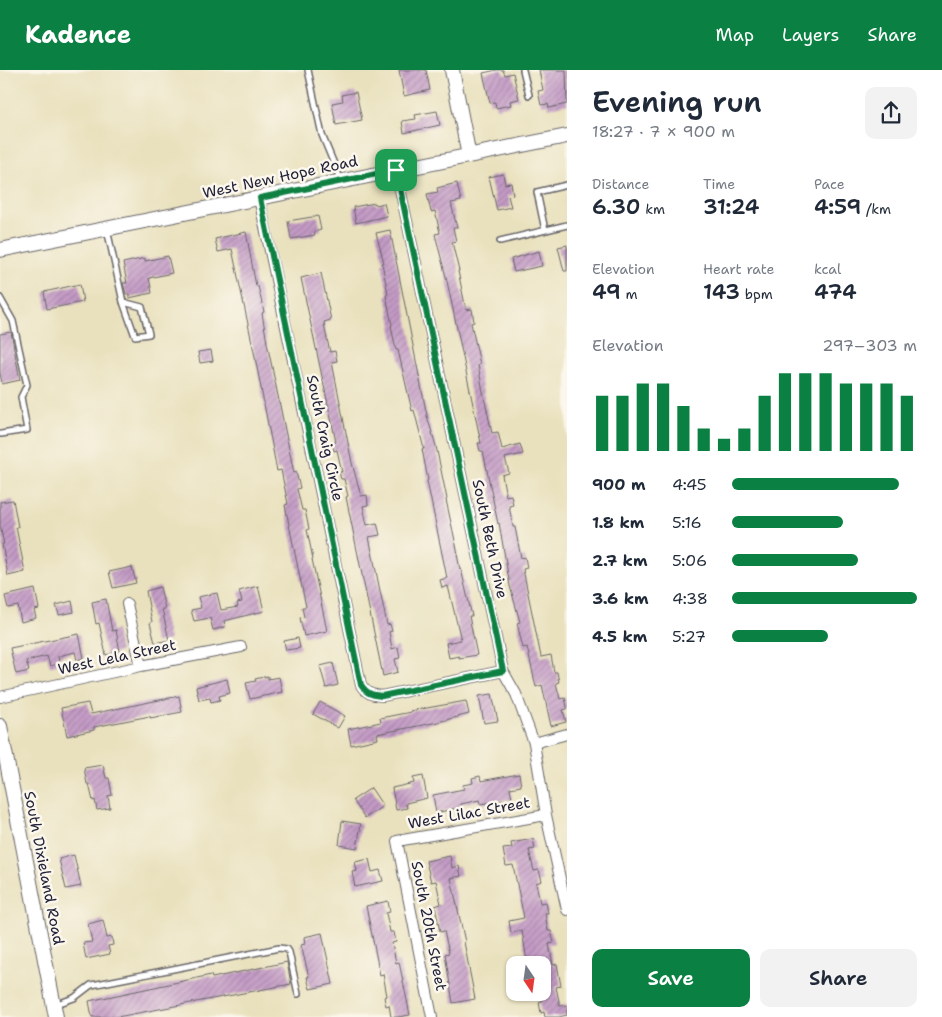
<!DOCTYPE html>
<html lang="en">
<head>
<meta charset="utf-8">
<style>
  :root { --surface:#fff; --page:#f2f2f3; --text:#1f2937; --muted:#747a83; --accent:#0b8043 }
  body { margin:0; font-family:"Shantell Sans",sans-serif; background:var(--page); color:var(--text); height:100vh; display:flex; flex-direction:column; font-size:19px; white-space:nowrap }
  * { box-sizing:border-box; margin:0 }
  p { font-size:16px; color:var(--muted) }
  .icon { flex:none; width:28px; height:28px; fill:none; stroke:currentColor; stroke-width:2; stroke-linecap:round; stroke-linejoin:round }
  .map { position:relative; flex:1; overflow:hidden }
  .drawer { display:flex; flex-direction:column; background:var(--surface); width:375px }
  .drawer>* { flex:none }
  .needle { width:32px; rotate:167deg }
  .fabs { position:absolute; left:506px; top:886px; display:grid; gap:10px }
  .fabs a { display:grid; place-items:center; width:45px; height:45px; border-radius:10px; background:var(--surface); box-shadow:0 1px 4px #0004; font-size:25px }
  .pin { position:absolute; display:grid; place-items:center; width:42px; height:42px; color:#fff; margin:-21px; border-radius:10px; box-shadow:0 2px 8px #0006 }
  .round { display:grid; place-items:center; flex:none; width:52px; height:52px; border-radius:10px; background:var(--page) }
  .overview { display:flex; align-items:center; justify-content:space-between; height:85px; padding:0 25px }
  h1 { font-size:28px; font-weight:600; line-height:38px }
  .stats { display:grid; grid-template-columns:repeat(3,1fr); gap:8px; height:85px; padding:5px 25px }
  .stats div { display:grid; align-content:center }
  .stats b { font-size:21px; font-weight:600 }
  .stats small { font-size:14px; font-weight:400 }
  .stats p { font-size:14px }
  .chart { height:140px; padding:10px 25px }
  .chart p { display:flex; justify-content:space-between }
  .chart svg { width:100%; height:90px; margin-top:5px; stroke:var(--accent); stroke-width:6 }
  .primary-button { display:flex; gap:10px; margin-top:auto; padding:10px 25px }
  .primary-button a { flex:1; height:58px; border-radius:10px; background:var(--accent); color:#fff; font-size:20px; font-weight:600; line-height:58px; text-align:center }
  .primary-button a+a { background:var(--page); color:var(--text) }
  ul { padding:0 25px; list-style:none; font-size:16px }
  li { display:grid; grid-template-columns:80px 60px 1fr; align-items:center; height:38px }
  li i { height:12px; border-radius:6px; background:var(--accent) }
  header { display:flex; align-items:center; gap:30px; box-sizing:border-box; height:70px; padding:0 25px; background:var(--accent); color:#fff }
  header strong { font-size:24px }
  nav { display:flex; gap:28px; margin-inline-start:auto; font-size:18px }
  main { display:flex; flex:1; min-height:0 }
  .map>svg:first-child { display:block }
</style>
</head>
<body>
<header>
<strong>Kadence</strong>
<nav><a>Map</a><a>Layers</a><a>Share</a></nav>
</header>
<main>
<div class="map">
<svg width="567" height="947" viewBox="0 0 567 947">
  <defs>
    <pattern id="building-hatch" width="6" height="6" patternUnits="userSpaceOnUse" patternTransform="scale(1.25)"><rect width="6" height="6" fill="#c49bc6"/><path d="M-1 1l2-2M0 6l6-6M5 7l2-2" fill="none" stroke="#9f7ea2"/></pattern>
  </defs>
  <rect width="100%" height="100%" fill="#fbf7ec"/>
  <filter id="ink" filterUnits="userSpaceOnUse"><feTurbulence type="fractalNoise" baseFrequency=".02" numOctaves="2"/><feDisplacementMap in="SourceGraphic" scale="10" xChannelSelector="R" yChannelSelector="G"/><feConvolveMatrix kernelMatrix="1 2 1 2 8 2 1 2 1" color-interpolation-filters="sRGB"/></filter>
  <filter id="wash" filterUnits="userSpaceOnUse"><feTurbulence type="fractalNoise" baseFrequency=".0096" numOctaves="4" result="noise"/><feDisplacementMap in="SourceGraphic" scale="20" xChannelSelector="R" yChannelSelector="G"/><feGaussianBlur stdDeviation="1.12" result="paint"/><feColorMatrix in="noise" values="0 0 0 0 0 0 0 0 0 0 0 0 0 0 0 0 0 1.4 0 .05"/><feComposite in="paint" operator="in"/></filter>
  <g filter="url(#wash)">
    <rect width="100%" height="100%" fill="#e9e1bd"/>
    <g id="blocks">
      <path fill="url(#building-hatch)" d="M399,0H426L430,20L404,26Z
        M497,0H503L505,5L513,3L519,29L510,31L511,35L496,38L495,32L490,33L483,3Z
        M539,0H566L567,34L549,38L548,34L541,35L538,21L543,20Z
        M356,22L362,50L336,55L332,33L343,31L342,25Z
        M437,41L440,55L404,63L402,51L416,49L415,45Z
        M503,104L505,114L511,113L513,125L508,126L511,137L497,140L489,107Z
        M457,113L461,131L451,133L457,158H453L456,171L452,172L459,201H458L466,240L472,239L474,252L471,253L480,294L478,295L484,327L492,363L498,362L502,379L520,374L523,384L505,388L509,403L502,405L506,426L511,425L513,435L509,436L513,457H515L521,488L525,487L527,498L523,499L541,587L551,585L554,602H557L559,612L556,613L560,629L565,628L567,637V639L563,640L566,652L551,656L542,615L536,617L527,577L523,578L517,553L520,552L510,516L499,453L498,454L483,381H480L478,373H481L447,211L435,164L440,163L435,141L431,142L427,124L438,122L437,118Z
        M375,133L376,135L384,133L387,146L356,153L353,137Z
        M318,146L321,160L314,162L315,165L291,169L288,151Z
        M390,160L427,346L436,376L447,429L446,430L458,484H457L460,500L461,499L472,546H469L477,585L459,588V586L449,588L446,573L461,570L448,516L442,518L440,510L447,508L427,411L428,410L422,379H424L414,340L412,341L398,280H396L391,256L392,255L386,225L388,224L382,193H384L376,163Z
        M246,162L256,216H258L264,242L262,243L267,273L294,403L296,402L300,418L297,419L302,440H305L309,459L307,460L313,489H312L327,561L304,566L300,548L304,547L302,537H306L285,435L288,434L281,400L277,401L254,282L232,179L218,182L215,169Z
        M567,175V201H564L558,177Z
        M539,181L542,196L514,202L511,189Z
        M168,186L172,203L149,208L152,223L129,228V224H126L123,213H127L123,193L145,188V191Z
        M321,203L331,250L324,252L325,260L330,282L335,281L337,291L332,292L352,393L361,426L367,425L368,435L363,436L367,455L377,453L380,465L369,467L387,555L390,554L392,561L389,562L392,579L398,577L400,588L395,589L398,602L383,606L346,427L348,426L344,409H341L339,402H342L337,380L334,381L332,373L336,372L301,208Z
        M80,214L83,232L47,239L44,222Z
        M11,262L20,310L2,314L0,303V264Z
        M211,280L213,291L200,293L198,282Z
        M13,430L18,457H16L25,502L8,506L2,474H4L0,456V432Z
        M132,497L136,513L113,518L109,502Z
        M258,516L264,541L224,551L225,557L213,560L210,548L194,551L191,540L201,538L198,527L217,523L221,540L238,537L237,533L242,532L239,521Z
        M160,517L165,539H162L169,570L155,573L150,553L152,552L146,521Z
        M35,519L39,539L34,540L36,548L21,552L18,536L8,538L5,526Z
        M106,529L112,561L116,560L120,582L106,585L99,553L96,554L92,532Z
        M72,531L74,542L59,545L56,535Z
        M79,564L84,588L77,590L75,582L58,586L59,593L50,596L47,586L26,591L29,601L16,604L10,578Z
        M298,568L300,578L286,580L284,571Z
        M333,593L338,615L326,618L320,596Z
        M268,606V609L279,607L282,622L250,629L246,613L256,611L255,609Z
        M227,609L230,623L219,626L220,630L211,632L210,628L199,630L196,617Z
        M492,624L498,651L484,653L479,626Z
        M179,626L182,642L150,648V646L94,657V660L67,666L61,638L88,633L91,644Z
        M466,631L469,644L438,652L377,664L378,669L351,675L348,659L381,652L380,648L411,642L410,641Z
        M320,632L345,646L338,658L313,644Z
        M103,695L106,708H109L112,725L108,726L110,738L97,740L95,730L93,731L89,714H87L84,698Z
        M519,704L521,716L510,718L512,729L480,734L479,730L461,734V737L436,743L433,725L464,719L463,715L473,713L472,708L480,706L481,711L486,710Z
        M423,706L427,728L406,733L407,738L396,740L392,718L414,713L413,708Z
        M371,718L383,736L365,748L353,730Z
        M342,751L361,754L357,778L339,775Z
        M533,769L535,779L529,780L534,801L539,800L542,811L536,813L540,833L546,832L548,843H545L548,861H551L554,873L549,874L553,895L557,894L561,916L556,917L560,936L567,935V945L559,947H545L544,942L541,943L539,932L542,931V888L527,891L522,861L511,863L509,851L524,848L513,795L506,796L503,779L512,778L511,773Z
        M74,785L81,816L66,819L59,789Z
        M450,786L452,798L459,796L461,806L451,808L465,872H464L475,929L453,933L445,884L449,883L444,861L440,862L435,836L441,834L436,811L431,812L426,791Z
        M369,789L372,802L380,800L383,811L355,817L352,802L357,801L355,792Z
        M388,831L390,842L386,843L390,862H394L396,872L392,873L396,893L399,892L410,945L398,947H391L389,935L386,936L384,927L387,926L383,904L380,905L366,836Z
        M103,850L107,868L112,867L113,875L108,876L110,884L86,889L83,873L92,872L88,854Z
        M322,863L333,914L310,919L307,907H309L301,875L305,874L304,867Z
        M287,892L291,914L117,947H92L89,931L211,905L212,908Z"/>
    </g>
  </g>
  <g filter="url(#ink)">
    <use href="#blocks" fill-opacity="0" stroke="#686568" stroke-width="1"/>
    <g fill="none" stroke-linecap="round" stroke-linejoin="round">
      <g stroke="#686568" stroke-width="8">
        <path id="lane" d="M308,0L322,65L341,111
          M523,0L529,25
          M107,159L123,232L135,266L149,264L142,237L123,232
          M545,160L537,122L567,115
          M500,171L567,155
          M0,228L13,251L27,315L21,327L27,360L1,364
          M54,935L74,928L91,915L97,914L279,878L287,879L289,882L298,924"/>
      </g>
      <g stroke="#686568" stroke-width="12">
        <path id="street" d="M396,100L503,601L516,624L534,673L546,745L567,840
          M259,128L361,615C367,624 372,625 382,626L503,601
          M127,534L141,596
          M0,627L141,596L241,577
          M534,673L567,664
          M432,947L397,771L546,745"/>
      </g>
      <g stroke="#686568" stroke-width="16">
        <path id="secondary" d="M452,0L469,86
          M0,180L567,66
          M0,656L56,947"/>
      </g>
      <use href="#lane" stroke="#fff" stroke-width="5"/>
      <use href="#street" stroke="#fff" stroke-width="10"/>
      <use href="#secondary" stroke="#fff" stroke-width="14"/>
    </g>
  </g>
  <g fill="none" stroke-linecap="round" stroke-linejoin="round" filter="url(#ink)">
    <g stroke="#fff" stroke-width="10">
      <path id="route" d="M396,100L503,601L382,626C372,625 367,624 361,615L260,128Z"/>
    </g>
    <use href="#route" stroke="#0b8043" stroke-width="6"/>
  </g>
  <g text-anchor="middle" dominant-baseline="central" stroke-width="5" stroke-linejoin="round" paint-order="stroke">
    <g font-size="15" fill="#22223b" stroke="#fbf7ec">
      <text transform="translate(280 107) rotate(-12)">West New Hope Road</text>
      <text transform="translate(325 368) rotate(78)">South Craig Circle</text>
      <text transform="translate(490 469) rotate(78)">South Beth Drive</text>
      <text transform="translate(117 587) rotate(-12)">West Lela Street</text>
      <text transform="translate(469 743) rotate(-10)">West Lilac Street</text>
      <text transform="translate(44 798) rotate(79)">South Dixieland Road</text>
      <text transform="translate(429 856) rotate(79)">South 20th Street</text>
    </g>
  </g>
</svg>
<div class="fabs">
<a><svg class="needle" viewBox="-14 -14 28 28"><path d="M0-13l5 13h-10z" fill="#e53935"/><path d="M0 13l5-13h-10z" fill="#747a83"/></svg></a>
</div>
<div class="pin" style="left:396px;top:100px;background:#1e9e55"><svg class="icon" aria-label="arrive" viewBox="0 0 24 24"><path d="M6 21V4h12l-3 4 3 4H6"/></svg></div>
</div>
<section class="drawer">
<div class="overview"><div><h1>Evening run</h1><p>18:27 · 7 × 900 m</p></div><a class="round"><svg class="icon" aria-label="share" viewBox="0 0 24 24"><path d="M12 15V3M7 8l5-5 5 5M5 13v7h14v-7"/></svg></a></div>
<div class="stats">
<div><p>Distance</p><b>6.30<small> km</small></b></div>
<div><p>Time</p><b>31:24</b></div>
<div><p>Pace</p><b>4:59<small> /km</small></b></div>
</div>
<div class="stats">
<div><p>Elevation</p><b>49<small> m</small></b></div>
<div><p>Heart rate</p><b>143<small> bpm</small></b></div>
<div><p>kcal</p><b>474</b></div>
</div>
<div class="chart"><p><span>Elevation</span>297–303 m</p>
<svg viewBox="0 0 160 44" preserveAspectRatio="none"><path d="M5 44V17M15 44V17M25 44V11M35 44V11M45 44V22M55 44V33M65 44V38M75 44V33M85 44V17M95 44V6M105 44V6M115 44V6M125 44V11M135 44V11M145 44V11M155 44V17"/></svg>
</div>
<ul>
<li><b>900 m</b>4:45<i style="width:90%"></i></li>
<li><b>1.8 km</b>5:16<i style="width:60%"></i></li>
<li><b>2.7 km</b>5:06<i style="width:68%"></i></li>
<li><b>3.6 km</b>4:38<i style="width:100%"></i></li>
<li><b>4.5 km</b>5:27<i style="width:52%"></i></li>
</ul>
<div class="primary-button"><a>Save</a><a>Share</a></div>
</section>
</main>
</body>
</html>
